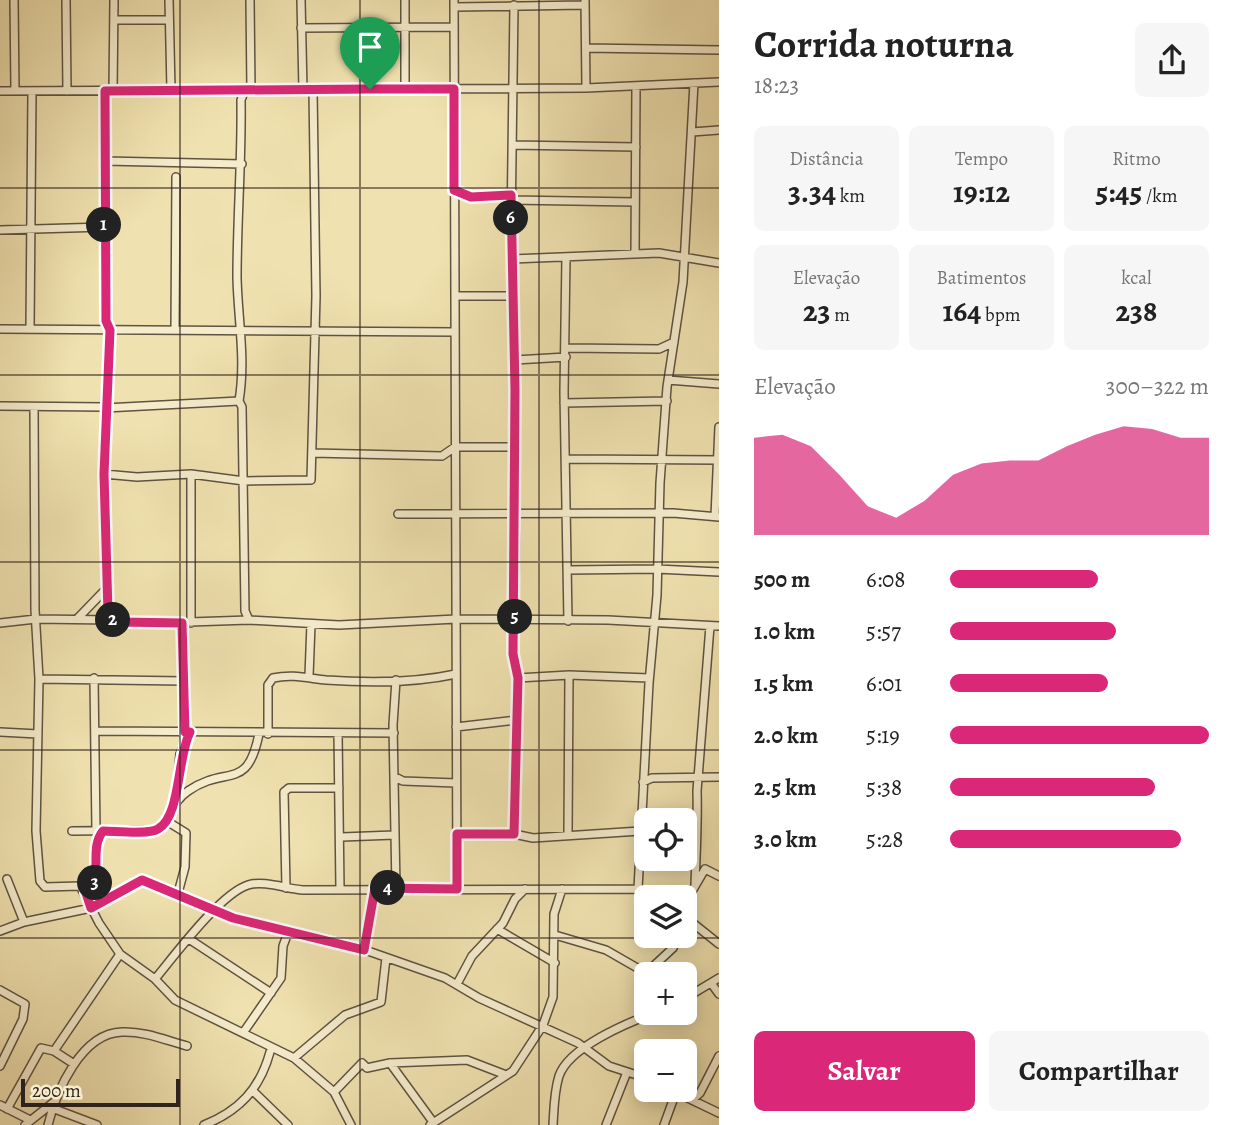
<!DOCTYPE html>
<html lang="pt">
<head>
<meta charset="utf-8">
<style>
  :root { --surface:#fff; --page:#f6f6f6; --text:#222; --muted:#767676; --accent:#db2777 }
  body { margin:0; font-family:Alegreya,serif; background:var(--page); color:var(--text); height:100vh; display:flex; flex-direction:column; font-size:26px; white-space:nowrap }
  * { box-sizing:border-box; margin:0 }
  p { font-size:23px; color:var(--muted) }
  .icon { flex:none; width:38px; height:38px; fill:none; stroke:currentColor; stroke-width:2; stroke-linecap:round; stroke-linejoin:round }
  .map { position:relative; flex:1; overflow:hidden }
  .sheet { display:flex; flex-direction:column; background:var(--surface); width:525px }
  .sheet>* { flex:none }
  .buttons { position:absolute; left:634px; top:808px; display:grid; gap:14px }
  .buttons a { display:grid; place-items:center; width:63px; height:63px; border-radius:10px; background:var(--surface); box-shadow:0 4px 18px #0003; font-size:35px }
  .scale { position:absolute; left:21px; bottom:18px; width:159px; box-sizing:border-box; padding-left:7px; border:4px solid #2f231e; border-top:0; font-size:19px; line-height:24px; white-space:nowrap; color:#2f231e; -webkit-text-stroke:5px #f5eccc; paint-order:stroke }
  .pin { position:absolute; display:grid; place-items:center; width:60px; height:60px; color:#fff; margin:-72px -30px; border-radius:50% 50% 50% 0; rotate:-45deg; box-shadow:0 0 7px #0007 }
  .pin .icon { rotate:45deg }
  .km { position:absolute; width:35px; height:35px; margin:-18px; border-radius:50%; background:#222; color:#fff; font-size:19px; line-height:35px; text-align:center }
  .round { display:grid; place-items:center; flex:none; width:74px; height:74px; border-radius:10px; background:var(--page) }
  .headline { display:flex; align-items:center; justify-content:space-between; height:119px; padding:0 35px }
  h1 { font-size:38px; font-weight:700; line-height:52px }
  .figures { display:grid; grid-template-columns:repeat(3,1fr); gap:10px; height:119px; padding:7px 35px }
  .figures div { display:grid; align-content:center; border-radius:10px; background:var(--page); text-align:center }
  .figures b { font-size:30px; font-weight:700 }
  .figures small { font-size:19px; font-weight:400 }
  .figures p { font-size:19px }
  .chart { height:196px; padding:14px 35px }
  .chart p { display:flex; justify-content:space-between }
  .chart svg { width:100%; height:126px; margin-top:7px; fill:var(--accent); opacity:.7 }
  .primary-button { display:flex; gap:14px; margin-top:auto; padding:14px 35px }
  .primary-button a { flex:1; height:80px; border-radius:10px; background:var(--accent); color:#fff; font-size:28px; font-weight:700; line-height:80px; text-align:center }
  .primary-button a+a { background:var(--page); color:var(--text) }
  ul { padding:0 35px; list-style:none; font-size:23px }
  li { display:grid; grid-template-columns:112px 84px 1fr; align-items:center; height:52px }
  li i { height:18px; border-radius:9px; background:var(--accent) }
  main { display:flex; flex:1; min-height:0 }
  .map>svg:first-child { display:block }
</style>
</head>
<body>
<main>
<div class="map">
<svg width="719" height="1125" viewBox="0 0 719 1125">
  <rect width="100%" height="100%" fill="#f0e2b0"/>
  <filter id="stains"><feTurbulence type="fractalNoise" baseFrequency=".00286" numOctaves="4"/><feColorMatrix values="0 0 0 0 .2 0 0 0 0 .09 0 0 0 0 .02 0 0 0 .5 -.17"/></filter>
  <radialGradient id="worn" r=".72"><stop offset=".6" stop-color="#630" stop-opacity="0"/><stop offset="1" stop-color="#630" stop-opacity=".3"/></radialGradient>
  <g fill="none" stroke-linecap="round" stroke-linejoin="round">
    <g stroke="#5f5342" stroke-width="10">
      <path id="minor" d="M14,0L15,91
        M66,0L67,91
        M169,0L171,90
        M250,0L251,90
        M301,0L303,90
        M405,0V89
        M454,0L457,889
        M585,0L586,88
        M454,7L584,5
        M114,20H168
        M301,28L454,27
        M586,48L719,50
        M0,91L586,88L719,82
        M113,91L114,0
        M692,132L719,130
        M512,145L636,147
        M105,161L242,164
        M454,190L471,197L511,195
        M511,200L635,202
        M0,230L104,227
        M635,254L636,86
        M566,257L564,392L568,621
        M512,259L659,253L719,263
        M455,296H513
        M0,329L455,332
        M30,329L32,91
        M175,330L176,177
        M566,348L659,349L674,342
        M515,360L566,357
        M668,380L719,384
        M239,401L242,407L245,611L249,620
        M564,403L667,401
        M0,406L105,407
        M34,407L35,610L39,679L36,831L40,881L45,887L80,886L99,923L120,954L155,979L175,1000L294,1058L334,1092L351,1125
        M105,408L239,401C246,359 238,320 237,278C237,218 242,159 241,100L245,90
        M313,453L442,456L455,447H515
        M567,459L719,460
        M104,474L137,477L191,474L244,481L311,480L316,296L313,90
        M398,514L673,513L719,517
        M715,516L719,427
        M568,570L657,569L719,572
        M106,589L112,620L130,624L249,620L339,625L456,619L608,620L719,626
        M77,619L106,589L105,408L110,329L106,321L105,91
        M0,623L36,619L112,620
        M182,623L185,732
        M191,623V474
        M309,676L311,624
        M94,678L96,831
        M518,678L569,675L649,678
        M39,679L184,681
        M396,680L393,725L396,888
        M456,727L516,720
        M96,731L394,733
        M0,732L38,734
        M338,733L340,889
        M268,734V685L273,678C292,674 307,678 326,680C368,683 415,683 456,674
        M395,777L403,781L456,783
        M643,782L652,778L719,777
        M176,800L180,754L190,732
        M165,820L186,833L185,867L178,893
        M72,831L158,830C170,817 173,801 188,791C227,764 247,793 259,734
        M568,833L569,675
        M457,834H514L533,838L640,831
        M514,834L518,678L513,654L516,537L511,229L514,5
        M342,837L394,835
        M7,879L24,922
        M695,885C696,853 698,822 697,791L710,626
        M286,888L284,792L289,788H339
        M638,889L649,683L657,595L660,483L667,387L683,282L694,83
        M86,893C105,876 88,850 103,831
        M684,905L705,869L719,876
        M684,916L719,944
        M497,929L555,963
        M0,931L24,922L91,908L137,881H147L222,915L348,944L445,978L479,998L578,1043L609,1066L646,1078
        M555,935L606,950L646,973L673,948L678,936
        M189,939L271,993
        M364,950L375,888
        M155,979C175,955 220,894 248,885C264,880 287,889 303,890L638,889L657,898
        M711,983L719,994
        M457,984L472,956L503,923L515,899L525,889
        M0,990L25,1004L23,1019L0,1066
        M684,999L719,978
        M243,1033L281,978L283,946L289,930
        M54,1051L120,954
        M294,1058L345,1015L381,1002L386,958
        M390,1063L433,1122
        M671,1090L719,1113
        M253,1091L288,1125
        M334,1092L362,1063L367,1068L390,1063L467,1060L506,1075
        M693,1099L700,1093L719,1056
        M0,1105L30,1120
        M52,1108L97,1125
        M7,1109L41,1048L54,1051L74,1064
        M25,1125L54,1102
        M48,1125C56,1092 81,1033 122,1032C144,1031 165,1040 187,1046
        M204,1125C239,1111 260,1089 270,1052
        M430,1125L513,1071L543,1025L553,997L554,914L562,889
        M553,1125C554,1109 554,1092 559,1076C569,1047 627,1023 654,1013
        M606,1125L627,1072
        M664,1125L676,1092"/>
    </g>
    <use href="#minor" stroke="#f5eccc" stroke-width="7"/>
  </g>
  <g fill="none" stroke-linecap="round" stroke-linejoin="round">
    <g stroke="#fff" stroke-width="14">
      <path id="route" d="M370,89H454V190L471,197L511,195L515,390L513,654L518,678L514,834H457V889L375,888L364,950L233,918L142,880L91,908L86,893C105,876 88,850 103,831C115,831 149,835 158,829C181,816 177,757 190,732H185L182,623L119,622L112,620L108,612L104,474L110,330L106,321L105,91Z"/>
    </g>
    <use href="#route" stroke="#db2777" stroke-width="9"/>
  </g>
  <path fill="none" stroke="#2f231e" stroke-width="2" stroke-opacity="0.55" d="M180,0V1125M360,0V1125M539,0V1125M0,188H719M0,375H719M0,562H719M0,750H719M0,938H719"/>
  <rect width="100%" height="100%" filter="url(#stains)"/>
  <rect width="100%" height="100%" fill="url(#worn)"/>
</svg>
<div class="buttons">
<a><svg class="icon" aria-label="locate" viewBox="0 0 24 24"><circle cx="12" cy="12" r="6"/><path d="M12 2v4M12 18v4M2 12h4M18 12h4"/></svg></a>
<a><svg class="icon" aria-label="layers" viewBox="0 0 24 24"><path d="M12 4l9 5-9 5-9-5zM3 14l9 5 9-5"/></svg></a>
<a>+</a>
<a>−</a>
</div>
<div class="scale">200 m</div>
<div class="pin" style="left:370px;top:89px;background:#1e9e55"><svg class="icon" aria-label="arrive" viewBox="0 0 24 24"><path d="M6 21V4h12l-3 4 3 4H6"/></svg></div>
<b class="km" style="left:104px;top:225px">1</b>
<b class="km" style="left:113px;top:620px">2</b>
<b class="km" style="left:95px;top:883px">3</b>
<b class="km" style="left:388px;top:888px">4</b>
<b class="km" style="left:515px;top:617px">5</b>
<b class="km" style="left:511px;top:218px">6</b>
</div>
<section class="sheet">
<div class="headline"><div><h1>Corrida noturna</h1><p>18:23</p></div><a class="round"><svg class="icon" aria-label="share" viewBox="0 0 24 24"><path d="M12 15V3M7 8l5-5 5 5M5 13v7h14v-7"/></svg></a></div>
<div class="figures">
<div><p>Distância</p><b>3.34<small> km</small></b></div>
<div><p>Tempo</p><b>19:12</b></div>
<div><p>Ritmo</p><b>5:45<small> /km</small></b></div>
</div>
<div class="figures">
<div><p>Elevação</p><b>23<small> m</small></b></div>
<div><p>Batimentos</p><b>164<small> bpm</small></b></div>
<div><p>kcal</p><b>238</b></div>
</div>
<div class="chart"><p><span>Elevação</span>300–322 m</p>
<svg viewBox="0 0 160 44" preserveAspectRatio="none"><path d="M0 44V10L10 9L20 13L30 23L40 34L50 38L60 32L70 23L80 19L90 18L100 18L110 13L120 9L130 6L140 7L150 10L160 10V44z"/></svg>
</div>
<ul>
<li><b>500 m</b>6:08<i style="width:57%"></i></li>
<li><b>1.0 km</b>5:57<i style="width:64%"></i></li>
<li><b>1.5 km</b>6:01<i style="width:61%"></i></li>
<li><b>2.0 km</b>5:19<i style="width:100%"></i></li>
<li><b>2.5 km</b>5:38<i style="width:79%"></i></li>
<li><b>3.0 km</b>5:28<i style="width:89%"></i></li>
</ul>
<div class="primary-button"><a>Salvar</a><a>Compartilhar</a></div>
</section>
</main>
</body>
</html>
